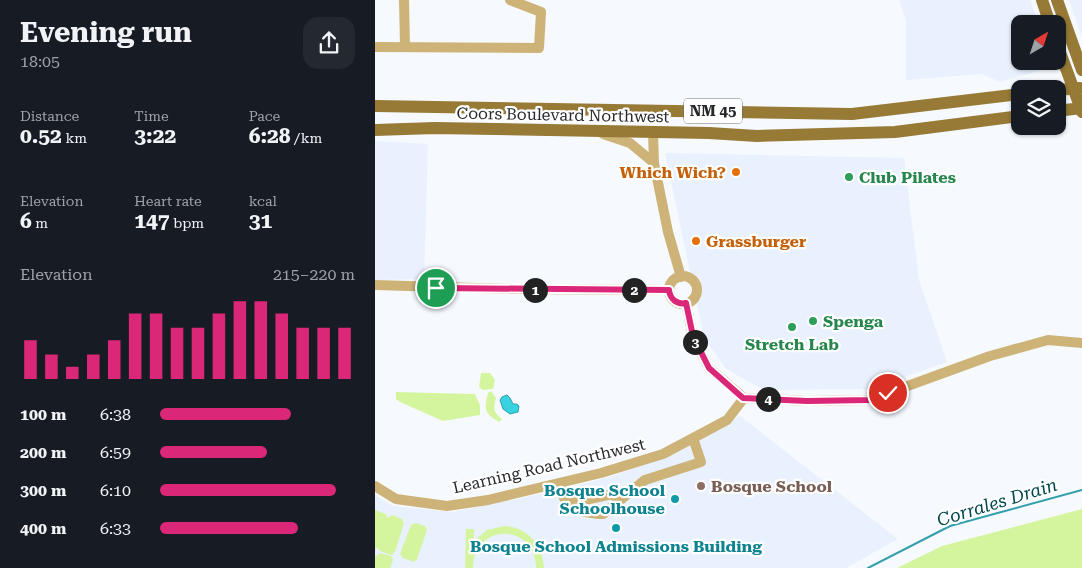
<!DOCTYPE html>
<html lang="en">
<head>
<meta charset="utf-8">
<style>
  :root { --surface:#171b24; --page:#242831; --text:#f1f3f6; --muted:#9ea1a6; --accent:#db2777 }
  body { margin:0; font-family:"Roboto Serif",serif; background:var(--page); color:var(--text); height:100vh; display:flex; flex-direction:column; font-size:19px; white-space:nowrap }
  * { box-sizing:border-box; margin:0 }
  p { font-size:16px; color:var(--muted) }
  .icon { flex:none; width:28px; height:28px; fill:none; stroke:currentColor; stroke-width:2; stroke-linecap:round; stroke-linejoin:round }
  .map { position:relative; flex:1; overflow:hidden }
  .drawer { display:flex; flex-direction:column; background:var(--surface); width:375px }
  .drawer>* { flex:none }
  .needle { width:32px; rotate:39deg }
  .buttons { position:absolute; left:636px; top:15px; display:grid; gap:10px }
  .buttons a { display:grid; place-items:center; width:55px; height:55px; border-radius:10px; background:var(--surface); box-shadow:0 1px 4px #0004; font-size:25px }
  .pin { position:absolute; display:grid; place-items:center; width:42px; height:42px; color:#fff; margin:-21px; border:2px solid #fff; border-radius:50%; box-shadow:0 1px 5px #0007 }
  .km { position:absolute; width:25px; height:25px; margin:-12px; border-radius:50%; background:#222; color:#fff; font-size:14px; line-height:25px; text-align:center }
  .round { display:grid; place-items:center; flex:none; width:52px; height:52px; border-radius:15px; background:var(--page) }
  .summary { display:flex; align-items:center; justify-content:space-between; height:85px; padding:0 20px }
  h1 { font-size:28px; font-weight:700; line-height:38px }
  .stats { display:grid; grid-template-columns:repeat(3,1fr); gap:8px; height:85px; padding:5px 20px }
  .stats div { display:grid; align-content:center }
  .stats b { font-size:21px; font-weight:700 }
  .stats small { font-size:14px; font-weight:400 }
  .stats p { font-size:14px }
  .chart { height:140px; padding:10px 20px }
  .chart p { display:flex; justify-content:space-between }
  .chart svg { width:100%; height:90px; margin-top:5px; stroke:var(--accent); stroke-width:6 }
  ul { padding:0 20px; list-style:none; font-size:16px }
  li { display:grid; grid-template-columns:80px 60px 1fr; align-items:center; height:38px }
  li i { height:12px; border-radius:6px; background:var(--accent) }
  main { display:flex; flex:1; min-height:0 }
  .map>svg:first-child { display:block }
</style>
</head>
<body>
<main>
<section class="drawer">
<div class="summary"><div><h1>Evening run</h1><p>18:05</p></div><a class="round"><svg class="icon" aria-label="share" viewBox="0 0 24 24"><path d="M12 15V3M7 8l5-5 5 5M5 13v7h14v-7"/></svg></a></div>
<div class="stats">
<div><p>Distance</p><b>0.52<small> km</small></b></div>
<div><p>Time</p><b>3:22</b></div>
<div><p>Pace</p><b>6:28<small> /km</small></b></div>
</div>
<div class="stats">
<div><p>Elevation</p><b>6<small> m</small></b></div>
<div><p>Heart rate</p><b>147<small> bpm</small></b></div>
<div><p>kcal</p><b>31</b></div>
</div>
<div class="chart"><p><span>Elevation</span>215–220 m</p>
<svg viewBox="0 0 160 44" preserveAspectRatio="none"><path d="M5 44V25M15 44V32M25 44V38M35 44V32M45 44V25M55 44V12M65 44V12M75 44V19M85 44V19M95 44V12M105 44V6M115 44V6M125 44V12M135 44V19M145 44V19M155 44V19"/></svg>
</div>
<ul>
<li><b>100 m</b>6:38<i style="width:67%"></i></li>
<li><b>200 m</b>6:59<i style="width:55%"></i></li>
<li><b>300 m</b>6:10<i style="width:90%"></i></li>
<li><b>400 m</b>6:33<i style="width:71%"></i></li>
</ul>
</section>
<div class="map">
<svg width="707" height="568" viewBox="0 0 707 568">
  <rect width="100%" height="100%" fill="#f6faff"/>
  <path fill="#e8f1fd" d="M524,0H655L663,24H645V61H666L664,71L625,82L607,74L531,80V20Z
    M694,0H707V37Z
    M0,141L53,144L49,279L0,280Z
    M290,153L529,158L544,280L572,362L495,389L389,390L351,369L329,338Z
    M365,416L523,539L471,568H0V495L18,506L77,512L161,495L235,477L302,453Z"/>
  <path fill="#d5f49e" d="M106,373H115L120,380L118,389L108,390L104,387Z
    M116,391L121,398C118,409 118,412 127,419L124,422C109,413 109,410 113,393Z
    M21,392L100,394L105,405V415L68,421L25,402L21,399Z
    M707,509V568H522L567,546Z
    M0,510L11,514L12,518L17,515L27,519L29,523L20,552L16,555L5,551L3,548L0,549Z
    M40,523L50,526L52,530L42,559L39,562L28,558L25,554L36,525Z
    M130,526C153,528 168,545 169,568H161C161,523 99,522 98,568H90L91,529H99V541L112,530Z
    M5,553L16,556L18,560L15,568H0V557Z"/>
  <path fill="#38d2e1" stroke="#339faa" d="M132,395L135,398L138,404H142L144,406L143,412L135,414L128,409L125,400L127,397Z"/>
  <g fill="none" stroke-linecap="round" stroke-linejoin="round">
    <path stroke="#339faa" stroke-width="2" d="M493,568L575,526L707,490"/>
    <path stroke="#cdb378" stroke-width="10" d="M29,0L30,47
      M0,47L164,48L166,12L135,0
      M278,133L279,163L293,232L306,277
      M228,134L255,143L279,163
      M294 290a14 14 0 1 1 28 0a14 14 0 1 1-28 0Z
      M0,285L138,289L294,290
      M311,303L318,337L334,368L369,398L432,401L494,400L615,356L673,340L707,343
      M184,483C187,489 188,500 193,505C199,511 220,514 228,514L270,480L326,462L318,438
      M0,486L21,499L72,506L113,500L226,473L288,454L352,420L369,398
      M192,504L237,494L244,501"/>
    <path stroke="#967a35" stroke-width="12" d="M667,0L675,24
      M682,0L707,70
      M682,44L707,112
      M682,90L705,88
      M0,106L477,114L645,94
      M682,111L707,108
      M0,130L60,128L334,133L382,136L520,132L645,116"/>
  </g>
  <g fill="none" stroke-linecap="round" stroke-linejoin="round">
    <g stroke="#fff" stroke-width="10">
      <path id="route" d="M61,288L294,290C295,299 302,305 311,303L318,336L334,368L368,398L432,401L494,400L513,393"/>
    </g>
    <use href="#route" stroke="#db2777" stroke-width="6"/>
  </g>
  <g fill="#e8710a" stroke="#fff" stroke-width="2">
    <circle cx="361" cy="172" r="5"/>
    <circle cx="321" cy="241" r="5"/>
  </g>
  <g fill="#2e9e5b" stroke="#fff" stroke-width="2">
    <circle cx="474" cy="177" r="5"/>
    <circle cx="438" cy="321" r="5"/>
    <circle cx="417" cy="327" r="5"/>
  </g>
  <circle fill="#8d6e63" stroke="#fff" stroke-width="2" cx="326" cy="486" r="5"/>
  <g fill="#0f9aa8" stroke="#fff" stroke-width="2">
    <circle cx="300" cy="499" r="5"/>
    <circle cx="241" cy="528" r="5"/>
  </g>
  <g text-anchor="middle" dominant-baseline="central" stroke-width="4.5" stroke-linejoin="round" paint-order="stroke">
    <rect fill="#fff" stroke="#67686b" stroke-width="1" x="309" y="98.5" width="58" height="25" rx="4"/>
    <g font-size="15" font-weight="bold" fill="#26282b">
      <text x="338" y="111">NM 45</text>
    </g>
    <g font-size="16" fill="#26282b" stroke="#fff">
      <text transform="translate(188 115) rotate(1)">Coors Boulevard Northwest</text>
      <text transform="translate(174 466) rotate(-13)">Learning Road Northwest</text>
    </g>
    <g font-size="16" font-weight="bold" fill="#c56008" stroke="#fff" text-anchor="end">
      <text x="351" y="172">Which Wich?</text>
      <text x="331" y="241" text-anchor="start">Grassburger</text>
    </g>
    <g font-size="16" font-weight="bold" fill="#27864d" stroke="#fff" text-anchor="start">
      <text x="484" y="177">Club Pilates</text>
      <text x="448" y="321">Spenga</text>
      <text x="417" y="344" text-anchor="middle">Stretch Lab</text>
    </g>
    <g font-size="16" font-weight="bold" fill="#785e54" stroke="#fff" text-anchor="start">
      <text x="336" y="486">Bosque School</text>
    </g>
    <g font-size="16" font-weight="bold" fill="#0d838f" stroke="#fff" text-anchor="end">
      <text x="290" y="490">Bosque School<tspan x="290" dy="18">Schoolhouse</tspan></text>
      <text x="241" y="546" text-anchor="middle">Bosque School Admissions Building</text>
    </g>
    <g font-size="18" font-style="italic" fill="#01474d" stroke="#fff">
      <text transform="translate(622 502) rotate(-17)">Corrales Drain</text>
    </g>
  </g>
</svg>
<div class="buttons">
<a><svg class="needle" viewBox="-14 -14 28 28"><path d="M0-13l5 13h-10z" fill="#e53935"/><path d="M0 13l5-13h-10z" fill="#9ea1a6"/></svg></a>
<a><svg class="icon" aria-label="layers" viewBox="0 0 24 24"><path d="M12 4l9 5-9 5-9-5zM3 14l9 5 9-5"/></svg></a>
</div>
<div class="pin" style="left:61px;top:288px;background:#1e9e55"><svg class="icon" aria-label="arrive" viewBox="0 0 24 24"><path d="M6 21V4h12l-3 4 3 4H6"/></svg></div>
<div class="pin" style="left:513px;top:393px;background:#d93025"><svg class="icon" aria-label="check" viewBox="0 0 24 24"><path d="M5 12l5 5 9-10"/></svg></div>
<b class="km" style="left:160px;top:290px">1</b>
<b class="km" style="left:259px;top:290px">2</b>
<b class="km" style="left:320px;top:342px">3</b>
<b class="km" style="left:393px;top:399px">4</b>
</div>
</main>
</body>
</html>
